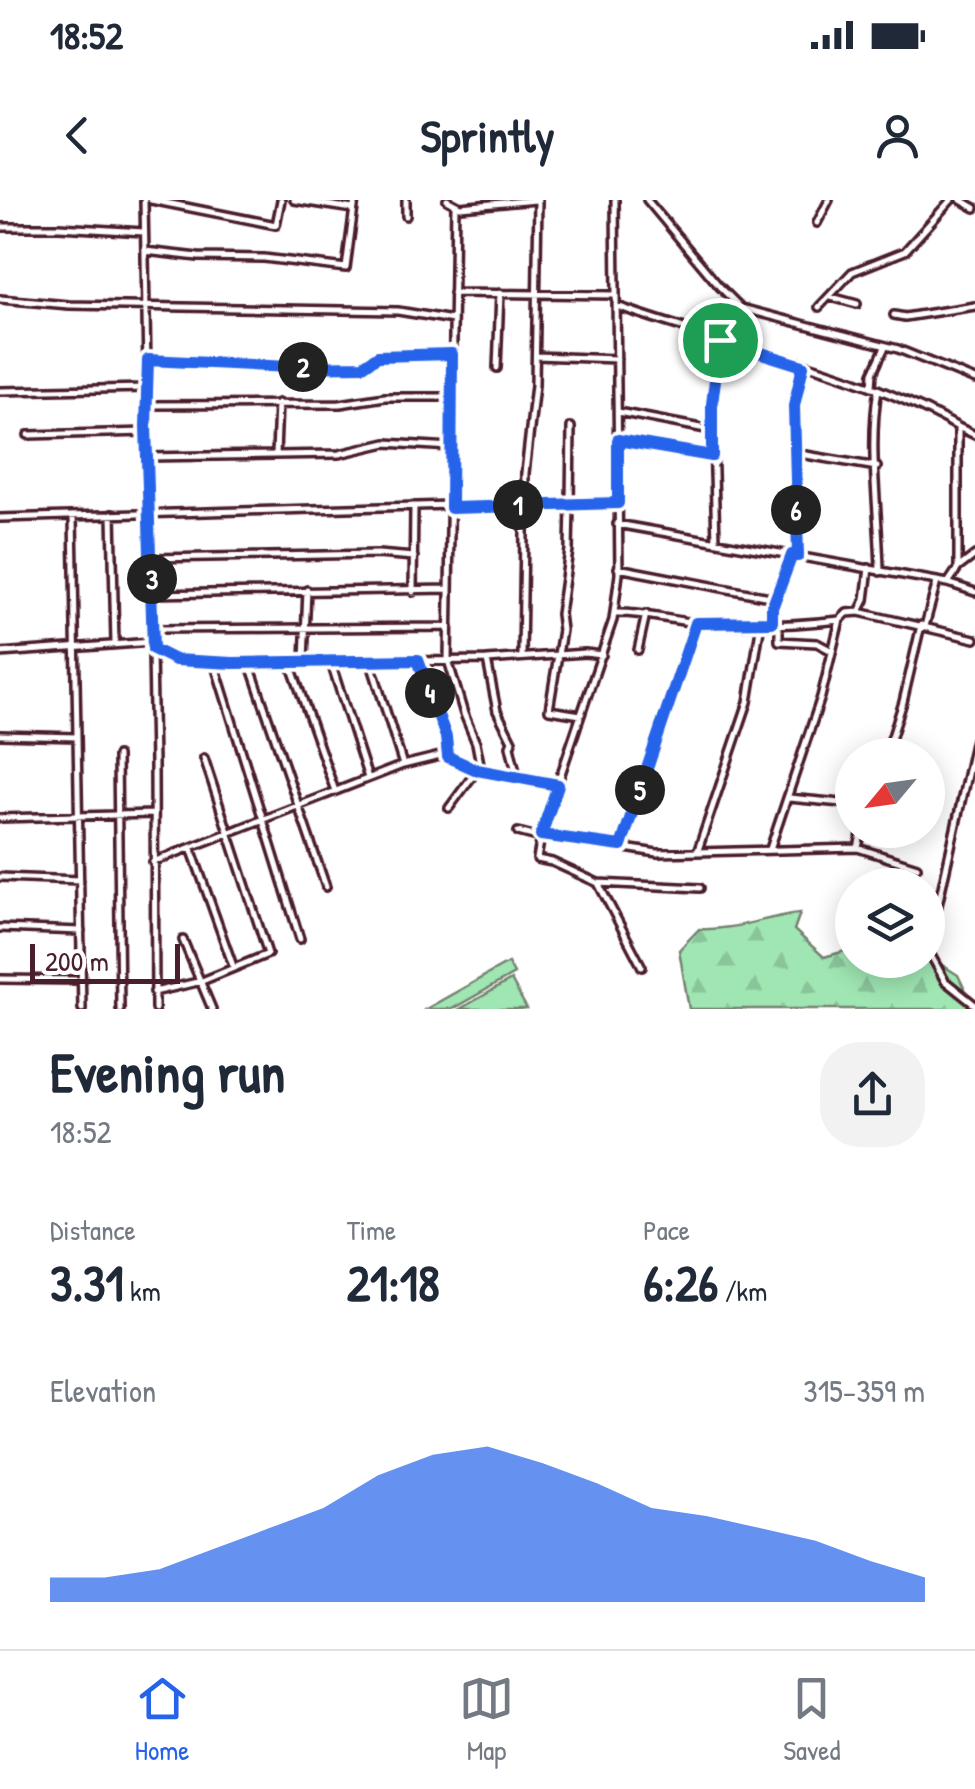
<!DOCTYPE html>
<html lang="en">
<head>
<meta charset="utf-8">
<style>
  :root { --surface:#fff; --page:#f2f2f3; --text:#1f2937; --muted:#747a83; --line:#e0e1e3; --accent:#2563eb }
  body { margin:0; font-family:"Patrick Hand",sans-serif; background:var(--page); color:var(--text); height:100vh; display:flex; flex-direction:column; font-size:38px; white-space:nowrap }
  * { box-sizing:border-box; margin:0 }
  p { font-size:32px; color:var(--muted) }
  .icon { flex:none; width:55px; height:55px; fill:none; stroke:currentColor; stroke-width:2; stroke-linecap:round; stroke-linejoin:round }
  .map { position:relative; height:809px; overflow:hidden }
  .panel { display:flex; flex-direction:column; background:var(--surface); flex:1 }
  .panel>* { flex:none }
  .needle { width:65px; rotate:241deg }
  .controls { position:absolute; left:835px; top:538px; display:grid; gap:20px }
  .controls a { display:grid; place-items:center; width:110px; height:110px; border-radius:50%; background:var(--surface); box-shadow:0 5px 25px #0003; font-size:50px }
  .scale { position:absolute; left:30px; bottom:25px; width:150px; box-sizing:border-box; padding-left:10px; border:5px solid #4a1f2b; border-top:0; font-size:28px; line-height:35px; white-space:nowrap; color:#4a1f2b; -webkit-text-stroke:8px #fff; paint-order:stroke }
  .pin { position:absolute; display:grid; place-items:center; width:85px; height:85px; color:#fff; margin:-42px; border:5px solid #fff; border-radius:50%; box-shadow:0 2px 10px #0007 }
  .km { position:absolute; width:50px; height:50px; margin:-25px; border-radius:50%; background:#222; color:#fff; font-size:28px; line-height:50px; text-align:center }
  .round { display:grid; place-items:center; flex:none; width:105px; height:105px; border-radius:40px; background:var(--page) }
  .headline { display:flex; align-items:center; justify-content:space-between; height:170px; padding:0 50px }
  h1 { font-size:55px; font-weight:700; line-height:75px }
  .metrics { display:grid; grid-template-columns:repeat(3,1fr); gap:15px; height:170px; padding:10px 50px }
  .metrics div { display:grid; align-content:center }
  .metrics b { font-size:50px; font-weight:700 }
  .metrics small { font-size:28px; font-weight:400 }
  .metrics p { font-size:28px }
  .chart { height:280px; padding:20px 50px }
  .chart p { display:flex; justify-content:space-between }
  .chart svg { width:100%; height:180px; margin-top:10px; fill:var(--accent); opacity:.7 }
  .status { display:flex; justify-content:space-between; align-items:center; height:70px; padding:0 50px; background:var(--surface); direction:ltr }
  .status svg { height:28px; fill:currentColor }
  header { display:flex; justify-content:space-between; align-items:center; height:130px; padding:0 50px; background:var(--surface); font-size:45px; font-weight:700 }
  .menu { display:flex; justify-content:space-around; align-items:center; height:140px; border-top:2px solid var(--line); background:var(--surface); font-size:28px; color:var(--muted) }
  .menu a { display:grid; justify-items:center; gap:5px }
  .menu .current { color:var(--accent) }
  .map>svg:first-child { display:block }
</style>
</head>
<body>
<div class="status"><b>18:52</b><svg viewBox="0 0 49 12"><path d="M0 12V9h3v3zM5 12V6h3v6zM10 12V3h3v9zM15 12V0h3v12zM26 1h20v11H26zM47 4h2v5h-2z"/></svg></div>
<header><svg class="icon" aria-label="back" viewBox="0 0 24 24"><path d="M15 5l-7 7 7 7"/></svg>Sprintly<svg class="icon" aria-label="person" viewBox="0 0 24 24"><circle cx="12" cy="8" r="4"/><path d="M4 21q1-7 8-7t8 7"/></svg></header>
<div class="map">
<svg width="975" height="809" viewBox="0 0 975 809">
  <defs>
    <pattern id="forest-firs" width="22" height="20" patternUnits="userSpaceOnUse" patternTransform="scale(2.5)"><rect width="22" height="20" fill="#9fe6b3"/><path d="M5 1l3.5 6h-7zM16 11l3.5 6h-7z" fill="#8ac59a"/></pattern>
  </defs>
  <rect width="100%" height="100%" fill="#fff"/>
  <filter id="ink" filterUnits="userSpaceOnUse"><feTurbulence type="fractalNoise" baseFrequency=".01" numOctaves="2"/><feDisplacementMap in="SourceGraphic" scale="20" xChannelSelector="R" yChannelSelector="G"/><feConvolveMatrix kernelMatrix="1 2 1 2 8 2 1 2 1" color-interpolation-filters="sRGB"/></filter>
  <g filter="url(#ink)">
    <path fill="url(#forest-firs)" stroke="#74826f" stroke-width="2.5" d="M800,713L794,730L824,757L852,749V760H928V756L958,775L974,809H689L679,750L699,729C733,731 766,717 800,713Z"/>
    <path fill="#9fe6b3" stroke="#74826f" stroke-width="2.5" d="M508,763L514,774L452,809H426Z
      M511,780L527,809H460Z"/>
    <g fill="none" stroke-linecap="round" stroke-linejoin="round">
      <g stroke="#4a1f2b" stroke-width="12">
        <path id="minor" d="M144,0L154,564L155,809
          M151,0L276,25L281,0
          M294,0L353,9
          M447,0L460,7L536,0
          M615,0L619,374L613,420L542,630L537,659L552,662L598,683L642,767
          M647,0L719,86L741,108L898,149L975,180
          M961,0L975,8
          M455,5L448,460L464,514L476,543L481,569
          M406,16V0
          M817,23L829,0
          M0,27H59L144,32
          M145,51L198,57L264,58L346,68L355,0
          M453,93L615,95
          M831,97L857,104
          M0,99L69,105L398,111L453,120
          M617,106C730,147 853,167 958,227V368L948,383
          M819,107L852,72L905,51L951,0
          M894,115L905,117L975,106
          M536,156L617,159
          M148,160L291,167L363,166L377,156L451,153
          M497,168L500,93
          M872,186L873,173L885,147
          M878,189C868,248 879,311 880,372
          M0,191L147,188
          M147,205L340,204L385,197H451
          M618,212L711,230
          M958,227L975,235
          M28,235L147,232
          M618,240L712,255
          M794,253L877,267
          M276,254L278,203
          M147,257L339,254L386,243L451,247
          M451,308L570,304L571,227
          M112,314L115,444
          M73,316L82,809
          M0,318L451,305
          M617,324L948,383L975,392
          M716,341L712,204L717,150L731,102
          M798,356L794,206L803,166
          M152,358L378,354L414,357
          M618,368L775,398
          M958,368L975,355
          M413,392L414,306
          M152,394L449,389
          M859,412L865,400L869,368
          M615,413C644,412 670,421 699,423C745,427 795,425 840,420
          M772,423V408L792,355
          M779,423V441L817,443L832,451
          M925,426L937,382
          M152,429L449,427
          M154,450L175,460L233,463L487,460L585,453L602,455
          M638,450L646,414
          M0,453L152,442
          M522,456L525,273L535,185L538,0
          M289,460L335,591
          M304,460L307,390
          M330,460L368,578
          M370,460L403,565
          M418,460L445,537L448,557L477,570L558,585
          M487,460L497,511L512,541L510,546L517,576
          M214,462L300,739
          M249,462L326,687
          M581,515L549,510L562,430L560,414L569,350L570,304L618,303
          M0,535L77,537
          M975,539L928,750L945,781L975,805
          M886,555L903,502L921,425
          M117,556L120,809
          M789,598L852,604
          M449,608L477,570
          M0,618L154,614
          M518,632L541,638
          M541,635L657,653L858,648L917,667
          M621,646L696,423
          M191,648L233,766
          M858,648L862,630
          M770,649L821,497L840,420L847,413L859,412L975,439
          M698,650L748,502L761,423
          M153,662L403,565L448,554
          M0,677L80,680
          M598,683L700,688
          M0,728L81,731
          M183,740L212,809
          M0,779L80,780
          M154,792L202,781L268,754L204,558"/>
      </g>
      <use href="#minor" stroke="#fff" stroke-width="5"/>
    </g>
  </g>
  <g fill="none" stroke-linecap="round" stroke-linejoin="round" filter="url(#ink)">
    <g stroke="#fff" stroke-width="20">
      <path id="route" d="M720,140L803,166L794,206L798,356L792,355L772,408V422L696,423L621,646L541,635L558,585L477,570L448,557L446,537L418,460L233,463L175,460L153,449L146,226L148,160L290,167L363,166L378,156L452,154L451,308L618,303V240L712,256V204Z"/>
    </g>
    <use href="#route" stroke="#2563eb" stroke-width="12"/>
  </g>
</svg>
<div class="controls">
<a><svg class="needle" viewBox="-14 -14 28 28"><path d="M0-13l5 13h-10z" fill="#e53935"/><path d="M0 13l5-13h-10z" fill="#747a83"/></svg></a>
<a><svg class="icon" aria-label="layers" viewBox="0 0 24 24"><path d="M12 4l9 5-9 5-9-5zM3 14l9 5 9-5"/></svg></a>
</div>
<div class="scale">200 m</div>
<div class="pin" style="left:720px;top:140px;background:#1e9e55"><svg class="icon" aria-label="arrive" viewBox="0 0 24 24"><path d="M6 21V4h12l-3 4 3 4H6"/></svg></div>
<b class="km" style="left:518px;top:305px">1</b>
<b class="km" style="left:303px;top:167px">2</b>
<b class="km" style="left:152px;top:379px">3</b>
<b class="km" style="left:430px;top:493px">4</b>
<b class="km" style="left:640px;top:590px">5</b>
<b class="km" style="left:796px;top:310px">6</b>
</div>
<section class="panel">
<div class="headline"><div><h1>Evening run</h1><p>18:52</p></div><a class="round"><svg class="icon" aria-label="share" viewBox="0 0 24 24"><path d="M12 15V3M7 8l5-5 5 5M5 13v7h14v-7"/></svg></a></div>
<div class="metrics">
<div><p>Distance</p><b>3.31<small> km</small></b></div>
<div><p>Time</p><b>21:18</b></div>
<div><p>Pace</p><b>6:26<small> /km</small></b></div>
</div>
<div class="chart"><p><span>Elevation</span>315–359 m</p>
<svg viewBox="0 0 160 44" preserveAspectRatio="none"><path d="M0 44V38L10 38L20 36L30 31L40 26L50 21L60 13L70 8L80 6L90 10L100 15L110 21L120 23L130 26L140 29L150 34L160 38V44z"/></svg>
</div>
</section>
<nav class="menu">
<a class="current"><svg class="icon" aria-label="home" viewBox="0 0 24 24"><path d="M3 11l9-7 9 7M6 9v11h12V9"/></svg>Home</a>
<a><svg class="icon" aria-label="map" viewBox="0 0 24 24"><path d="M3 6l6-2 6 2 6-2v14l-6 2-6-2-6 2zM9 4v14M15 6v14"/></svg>Map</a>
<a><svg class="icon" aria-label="saved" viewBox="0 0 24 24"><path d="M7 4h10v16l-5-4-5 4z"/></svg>Saved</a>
</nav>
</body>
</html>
